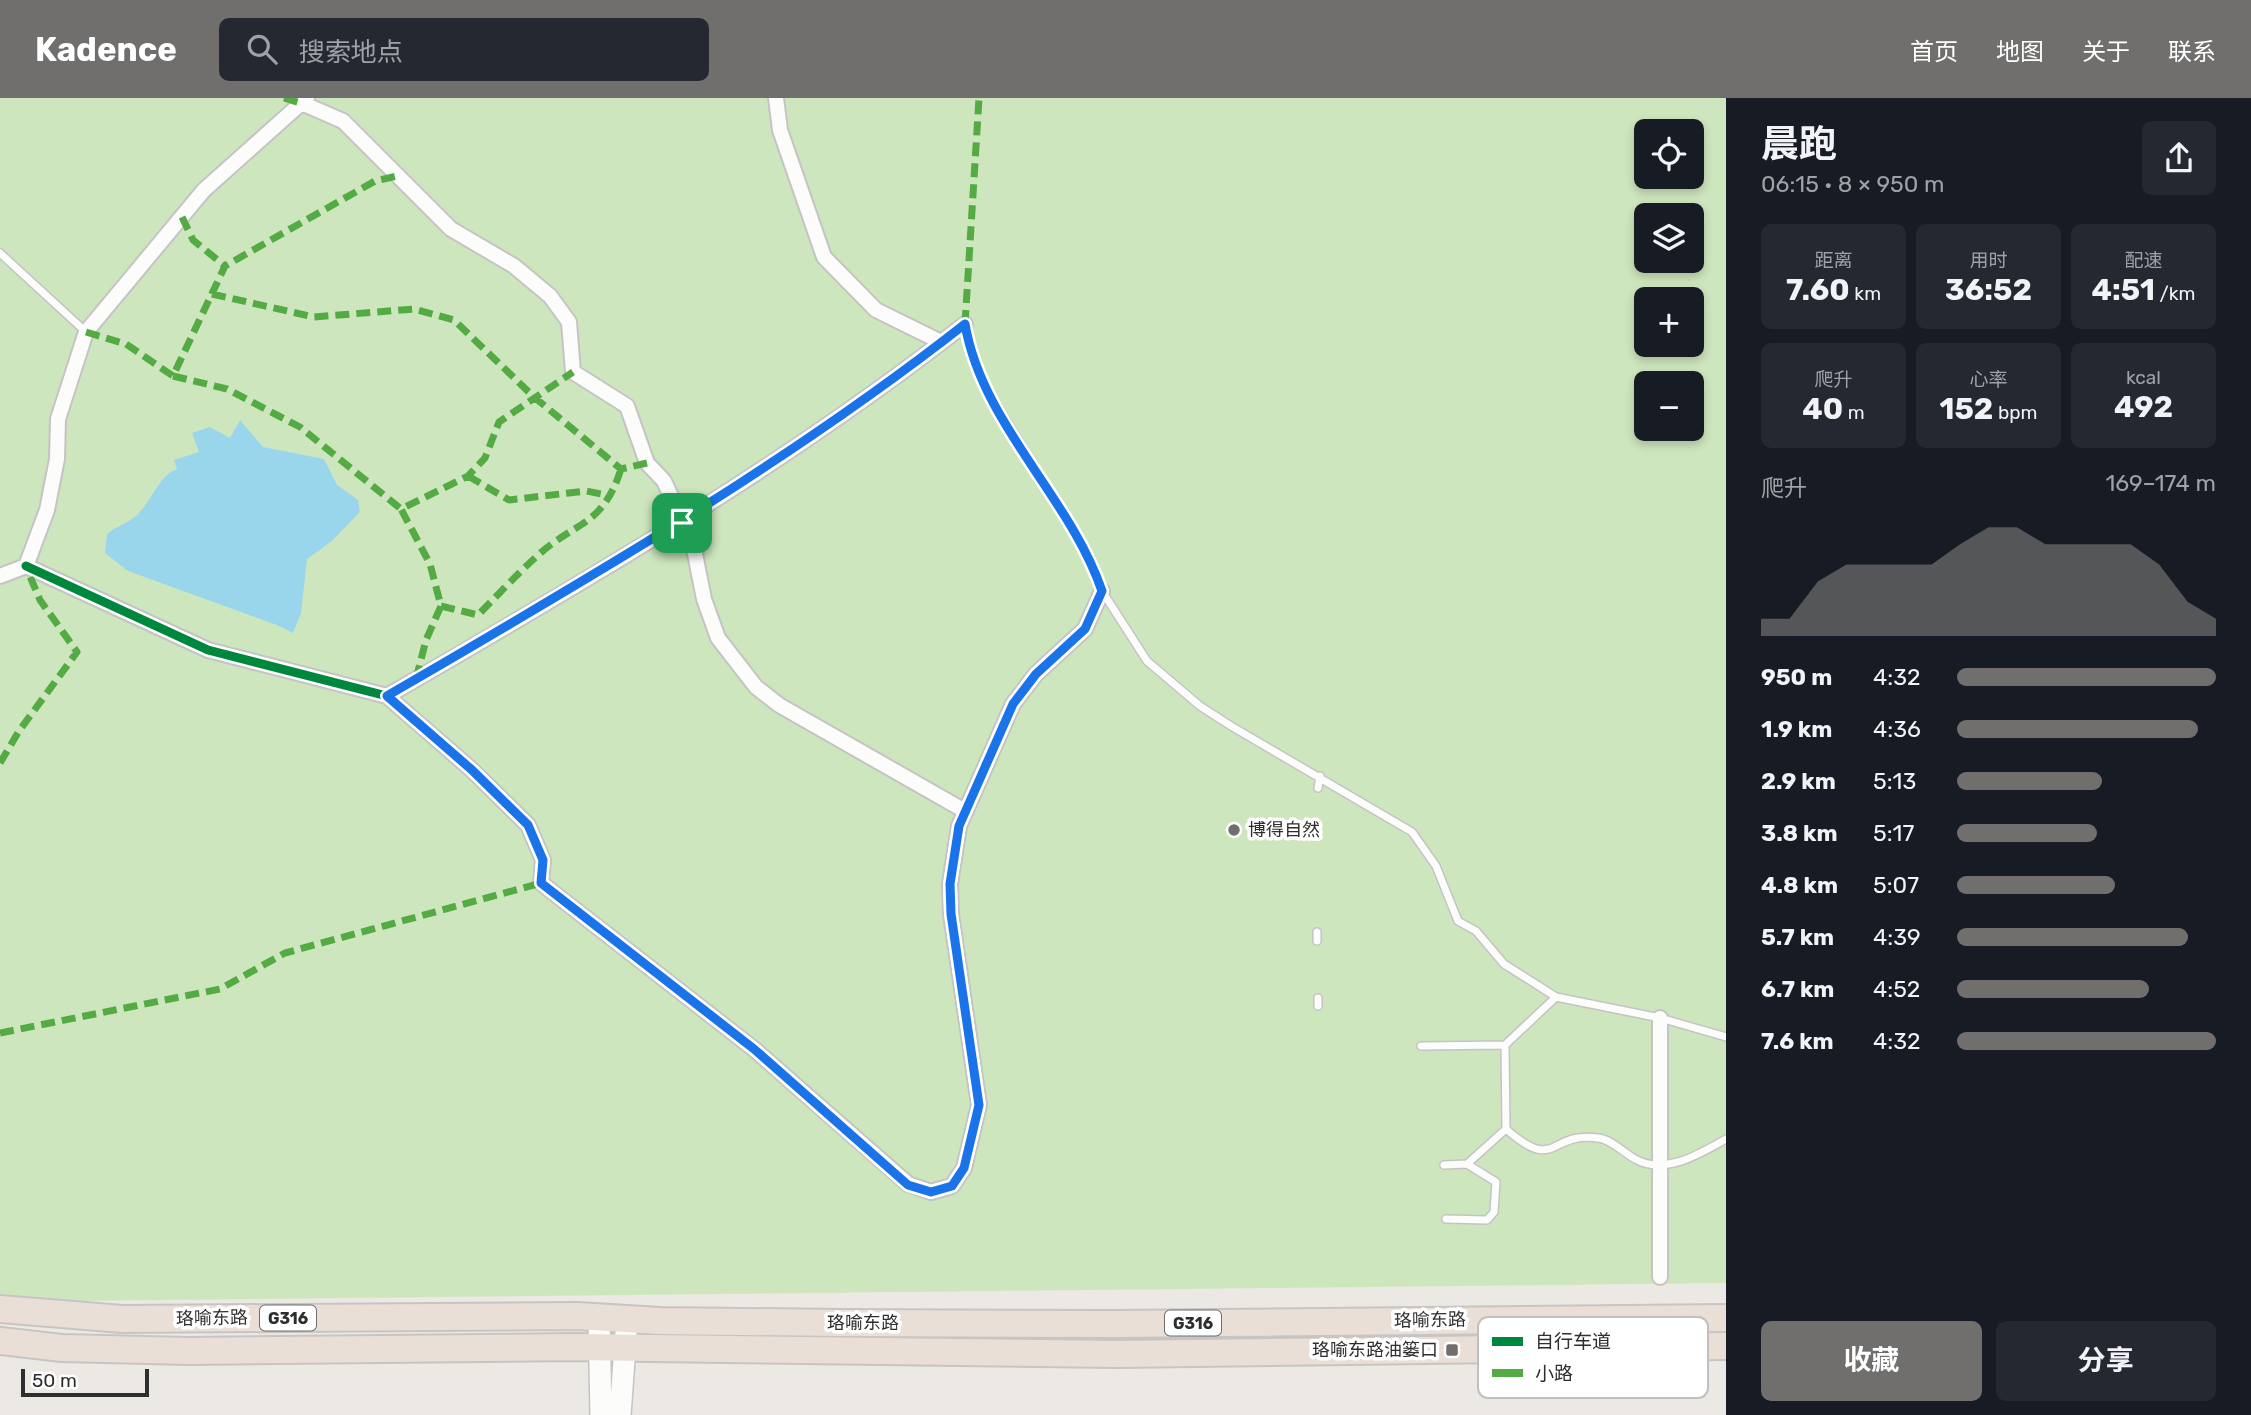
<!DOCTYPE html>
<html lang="zh">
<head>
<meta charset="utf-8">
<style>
  :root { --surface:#171b24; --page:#242831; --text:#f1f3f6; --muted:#9ea1a6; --accent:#706f6e }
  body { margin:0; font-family:Rubik,"Noto Sans SC",sans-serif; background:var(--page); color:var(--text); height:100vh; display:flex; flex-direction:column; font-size:26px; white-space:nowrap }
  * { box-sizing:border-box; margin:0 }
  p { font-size:23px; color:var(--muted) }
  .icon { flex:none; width:38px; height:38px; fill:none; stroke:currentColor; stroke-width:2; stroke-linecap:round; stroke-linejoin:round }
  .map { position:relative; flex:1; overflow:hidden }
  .details { display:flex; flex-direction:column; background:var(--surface); width:525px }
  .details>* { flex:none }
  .fabs { position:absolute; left:1634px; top:21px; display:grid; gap:14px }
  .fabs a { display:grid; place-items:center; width:70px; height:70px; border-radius:10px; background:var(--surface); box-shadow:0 4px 10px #0003; font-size:35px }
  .scale { position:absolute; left:21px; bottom:18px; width:128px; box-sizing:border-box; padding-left:7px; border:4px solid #2e2e2e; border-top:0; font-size:19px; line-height:24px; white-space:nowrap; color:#2e2e2e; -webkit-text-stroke:5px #fff; paint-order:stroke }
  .pin { position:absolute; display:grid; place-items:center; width:60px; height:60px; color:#fff; margin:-30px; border-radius:14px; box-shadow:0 4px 10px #0006 }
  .round { display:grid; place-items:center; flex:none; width:74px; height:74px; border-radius:10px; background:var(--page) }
  .summary { display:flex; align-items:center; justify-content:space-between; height:119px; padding:0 35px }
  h1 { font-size:38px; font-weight:700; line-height:52px }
  .stats { display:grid; grid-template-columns:repeat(3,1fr); gap:10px; height:119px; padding:7px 35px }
  .stats div { display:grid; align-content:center; border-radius:10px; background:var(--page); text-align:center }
  .stats b { font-size:30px; font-weight:700 }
  .stats small { font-size:19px; font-weight:400 }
  .stats p { font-size:19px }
  .chart { height:196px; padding:14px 35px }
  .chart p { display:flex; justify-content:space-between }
  .chart svg { width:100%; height:126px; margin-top:7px; fill:var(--accent); opacity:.7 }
  .action { display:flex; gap:14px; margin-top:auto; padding:14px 35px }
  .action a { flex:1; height:80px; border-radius:10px; background:var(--accent); color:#fff; font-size:28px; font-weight:700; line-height:80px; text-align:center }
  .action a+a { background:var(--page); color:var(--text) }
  ul { padding:0 35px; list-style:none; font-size:23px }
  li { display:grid; grid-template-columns:112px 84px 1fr; align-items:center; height:52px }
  li i { height:18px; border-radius:9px; background:var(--accent) }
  header { display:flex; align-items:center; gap:42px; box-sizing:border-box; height:98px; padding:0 35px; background:var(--accent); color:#fff }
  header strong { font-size:33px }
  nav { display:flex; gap:38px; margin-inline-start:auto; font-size:24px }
  .search { width:490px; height:63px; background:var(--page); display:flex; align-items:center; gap:18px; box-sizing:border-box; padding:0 24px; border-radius:10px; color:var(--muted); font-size:26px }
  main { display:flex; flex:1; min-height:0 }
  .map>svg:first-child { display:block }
</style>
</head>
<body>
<header>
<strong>Kadence</strong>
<div class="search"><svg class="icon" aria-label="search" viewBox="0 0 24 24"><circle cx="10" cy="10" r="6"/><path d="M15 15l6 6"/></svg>搜索地点</div>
<nav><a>首页</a><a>地图</a><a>关于</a><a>联系</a></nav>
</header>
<main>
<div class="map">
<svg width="1726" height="1317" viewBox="0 0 1726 1317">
  <rect width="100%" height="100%" fill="#ece8e4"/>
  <path fill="#cee6be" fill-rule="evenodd" d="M0,0H1726V1185L71,1203L0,1196ZM1647,33H1692V79H1647ZM1647,117H1692V163H1647ZM1647,201H1692V247H1647ZM1647,285H1692V331H1647Z"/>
  <path fill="#99d6ec" d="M240,322L263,349L324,361L337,387L358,402L360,414L332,443L307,461L301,515L293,535L277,527L128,473L105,455L107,436C116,428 132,424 140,414C153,400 159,378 177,371L174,362L199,354L192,335L210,329L230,340Z"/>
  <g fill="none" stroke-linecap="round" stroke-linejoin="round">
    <g stroke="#c5c4c5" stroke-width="10">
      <path id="lane" d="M0,155L86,234
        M965,227L968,246L990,296L1091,460L1102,493L1147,563L1200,608L1231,628L1412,734L1436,768L1458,823L1476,833L1504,866L1556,899L1660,920L1726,939
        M1318,690L1320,678
        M1317,834V843
        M1318,900V908
        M1421,948L1505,947L1556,899
        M1506,1031C1557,1076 1548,1033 1598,1040C1611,1041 1624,1055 1635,1061C1665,1078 1701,1055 1726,1041
        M1444,1067L1467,1066L1506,1031L1505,947
        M1446,1121L1487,1122L1494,1114L1496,1084L1467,1066"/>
    </g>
    <g stroke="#c5c4c5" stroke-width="18">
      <path id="street" d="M776,0L780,32L824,159L876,212L941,244
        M304,6L343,23L451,131L514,168L550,198L569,224L573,274L627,308L647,365L664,383L693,446L704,501L718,540L756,589L779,607L965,713
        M26,468L208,552L387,598C586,483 784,368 965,226
        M0,478L26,468L47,412L57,361L58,321L86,234L204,92L307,0
        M387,598L472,672L528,727L543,762L541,785L754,951L908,1086L931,1094L952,1088L964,1070L979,1007L951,816L950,786L959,728L1013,606L1036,576L1085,531L1102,493
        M1660,1179V920"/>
    </g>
    <g stroke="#c5c4c5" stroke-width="24">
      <path id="secondary" d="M599,1219L601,1317
        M620,1317L626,1235"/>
    </g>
    <g stroke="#c6c5c4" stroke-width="30">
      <path id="highway" d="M0,1211L122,1221L577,1218L660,1223L844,1225L1114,1226L1726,1220
        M0,1243L62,1250L189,1253L574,1249L1117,1256L1726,1248"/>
    </g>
    <use href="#lane" stroke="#fcfcfb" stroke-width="7"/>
    <use href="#street" stroke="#fcfcfb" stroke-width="14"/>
    <use href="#secondary" stroke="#fcfcfb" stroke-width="21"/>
    <use href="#highway" stroke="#eadfd6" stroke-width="26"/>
    <path stroke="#54ab44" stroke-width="7" stroke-dasharray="14 7" stroke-linecap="butt" d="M284,0L304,6
      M182,119L193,142L225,168
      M212,196L314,219L414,211L454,222L534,299L621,371L647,365
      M965,226L979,0
      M86,234L126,246L173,278L225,168L375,83L397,78
      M173,278L227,291L300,329L401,411
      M468,378L509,402L586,393L612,398
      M441,508L478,517C497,498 516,477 536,459C576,422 602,430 621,371
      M416,581L426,542L441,508L430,466L401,411L468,378L485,360L499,324L573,274
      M0,665L19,633L77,554L40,502L26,469
      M0,935L220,891L285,855L541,785"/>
    <g stroke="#fff" stroke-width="13">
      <path id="cycleway" d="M26,468L208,552L387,598C586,483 784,368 965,226
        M387,598L472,672L528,727L543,762L541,785L754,951L908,1086L931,1094L952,1088L964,1070L979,1007L951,816L950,786L959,728L1013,606L1036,576L1085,531L1102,493"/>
    </g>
    <use href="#cycleway" stroke="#00873e" stroke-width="9"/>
  </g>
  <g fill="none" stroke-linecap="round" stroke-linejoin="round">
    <g stroke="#fff" stroke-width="14">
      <path id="route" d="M965,226C982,326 1070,399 1102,493L1085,531L1036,576L1013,606L959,728L950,786L951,816L979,1007L964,1070L952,1088L931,1094L908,1087L754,951L541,785L543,762L528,727L472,672L387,598C586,482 784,368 965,226Z"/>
    </g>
    <use href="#route" stroke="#1a73e8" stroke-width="9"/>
  </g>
  <g fill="#706f6e" stroke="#fff" stroke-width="2.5">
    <circle cx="1234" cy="732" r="7"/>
    <rect x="1445" y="1245" width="14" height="14" rx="3.5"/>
  </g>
  <g text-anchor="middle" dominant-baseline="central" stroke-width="7" stroke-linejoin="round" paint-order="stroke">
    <g fill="#fff" stroke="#6d6d6d" stroke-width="2">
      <rect x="260" y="1207.5" width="56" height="25" rx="5"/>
      <rect x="1165" y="1212.5" width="56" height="25" rx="5"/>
    </g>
    <g font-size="16" font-weight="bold" fill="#2e2e2e">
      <text x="288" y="1220">G316</text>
      <text x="1193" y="1225">G316</text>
    </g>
    <g font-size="18" fill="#2e2e2e" stroke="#fff" text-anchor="start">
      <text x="1248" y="732">博得自然</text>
      <text x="1438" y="1252" text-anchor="end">珞喻东路油篓口</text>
    </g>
    <g font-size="18" fill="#2e2e2e" stroke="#fff">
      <text transform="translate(212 1220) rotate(-1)">珞喻东路</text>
      <text transform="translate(1430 1222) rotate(-1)">珞喻东路</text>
      <text x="863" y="1225">珞喻东路</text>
    </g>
  </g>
  <rect x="1478" y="1219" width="230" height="81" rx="10" fill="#fff" stroke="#c0c0c0" stroke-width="2"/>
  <rect x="1492" y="1239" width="31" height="9" fill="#00873e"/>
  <rect x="1492" y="1271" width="31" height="8" fill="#54ab44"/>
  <g font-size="19" fill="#2e2e2e">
    <text x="1535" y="1250">自行车道</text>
    <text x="1535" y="1282">小路</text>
  </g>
</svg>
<div class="fabs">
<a><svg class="icon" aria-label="locate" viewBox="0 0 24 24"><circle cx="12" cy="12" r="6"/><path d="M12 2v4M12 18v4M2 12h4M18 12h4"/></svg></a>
<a><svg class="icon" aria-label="layers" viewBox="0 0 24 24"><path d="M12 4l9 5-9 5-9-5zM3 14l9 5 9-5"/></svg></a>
<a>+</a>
<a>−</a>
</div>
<div class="scale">50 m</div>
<div class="pin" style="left:682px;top:425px;background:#1e9e55"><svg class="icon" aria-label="arrive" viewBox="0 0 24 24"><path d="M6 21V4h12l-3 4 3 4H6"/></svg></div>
</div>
<section class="details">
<div class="summary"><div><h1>晨跑</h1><p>06:15 · 8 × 950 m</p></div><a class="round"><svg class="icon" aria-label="share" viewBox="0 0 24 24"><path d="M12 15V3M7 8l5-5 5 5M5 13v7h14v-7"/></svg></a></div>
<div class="stats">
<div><p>距离</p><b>7.60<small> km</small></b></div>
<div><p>用时</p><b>36:52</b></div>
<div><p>配速</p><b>4:51<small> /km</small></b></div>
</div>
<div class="stats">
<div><p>爬升</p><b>40<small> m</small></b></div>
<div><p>心率</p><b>152<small> bpm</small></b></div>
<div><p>kcal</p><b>492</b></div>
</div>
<div class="chart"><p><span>爬升</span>169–174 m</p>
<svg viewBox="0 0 160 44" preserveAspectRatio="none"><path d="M0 44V38L10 38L20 25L30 19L40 19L50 19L60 19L70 12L80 6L90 6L100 12L110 12L120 12L130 12L140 19L150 32L160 38V44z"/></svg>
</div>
<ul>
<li><b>950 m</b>4:32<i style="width:100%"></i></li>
<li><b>1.9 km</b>4:36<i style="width:93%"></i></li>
<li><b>2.9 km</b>5:13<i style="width:56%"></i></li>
<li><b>3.8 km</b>5:17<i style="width:54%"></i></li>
<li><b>4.8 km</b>5:07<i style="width:61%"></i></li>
<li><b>5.7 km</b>4:39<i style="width:89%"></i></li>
<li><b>6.7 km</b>4:52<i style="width:74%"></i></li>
<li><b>7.6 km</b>4:32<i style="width:100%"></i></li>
</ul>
<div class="action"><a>收藏</a><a>分享</a></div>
</section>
</main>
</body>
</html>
